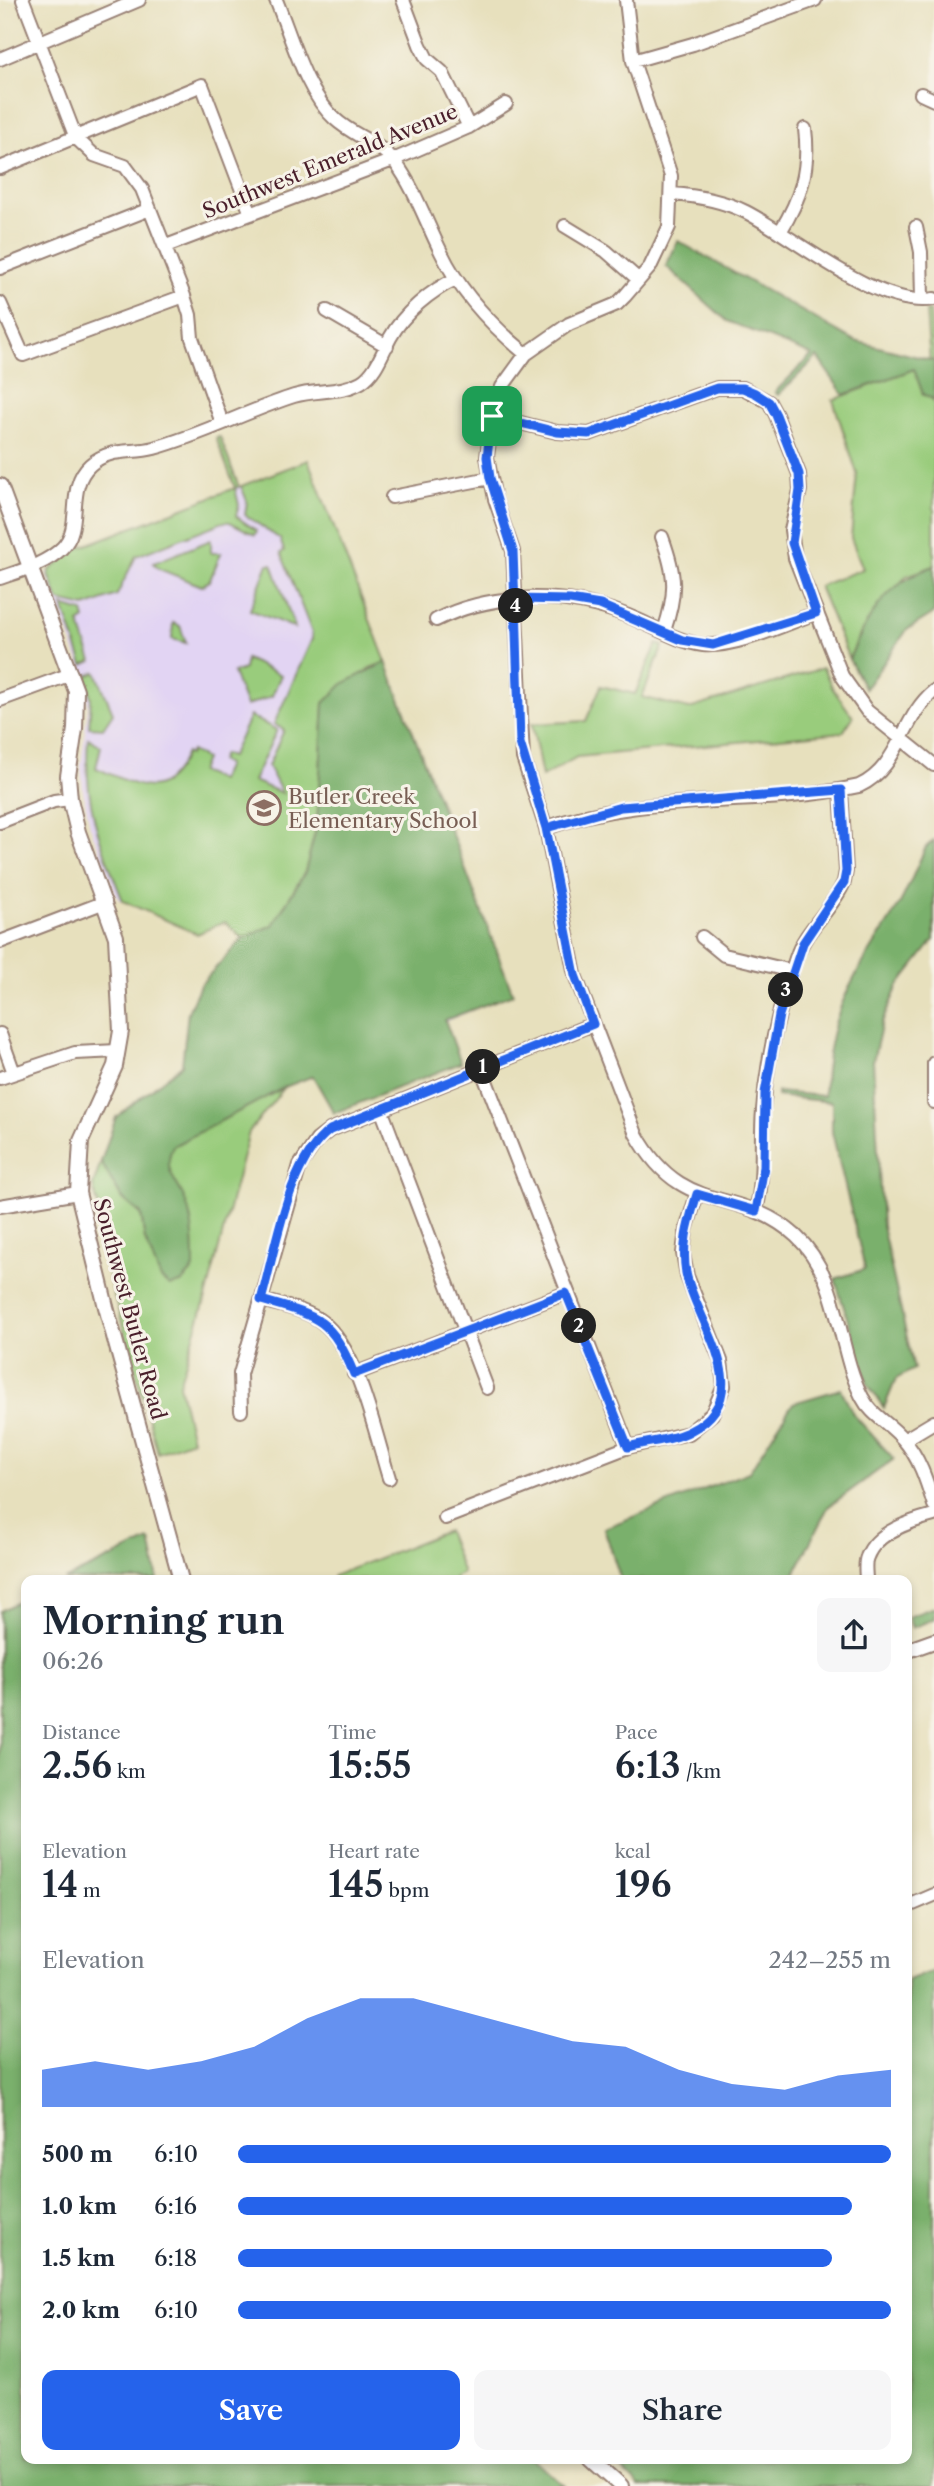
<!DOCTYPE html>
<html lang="en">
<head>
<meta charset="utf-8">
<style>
  :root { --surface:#fff; --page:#f6f6f7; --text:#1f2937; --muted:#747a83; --accent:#2563eb }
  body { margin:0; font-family:"Libre Caslon Text",serif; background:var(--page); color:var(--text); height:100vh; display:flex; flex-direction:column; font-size:26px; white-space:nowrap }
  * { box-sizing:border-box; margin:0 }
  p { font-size:23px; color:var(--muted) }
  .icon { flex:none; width:38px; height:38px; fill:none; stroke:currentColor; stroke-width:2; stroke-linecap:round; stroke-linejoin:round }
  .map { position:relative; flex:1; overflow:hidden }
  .panel { position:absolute; left:21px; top:1575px; width:891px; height:889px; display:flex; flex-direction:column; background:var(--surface); border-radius:14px; box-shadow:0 4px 10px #0003 }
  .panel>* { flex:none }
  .pin { position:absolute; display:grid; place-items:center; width:60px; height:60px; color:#fff; margin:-30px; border-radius:14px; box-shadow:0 4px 10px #0006 }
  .km { position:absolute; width:35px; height:35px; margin:-18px; border-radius:50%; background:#222; color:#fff; font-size:19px; line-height:35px; text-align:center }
  .round { display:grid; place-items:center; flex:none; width:74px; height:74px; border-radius:14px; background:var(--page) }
  .headline { display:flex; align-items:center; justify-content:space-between; height:119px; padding:0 21px }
  h1 { font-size:38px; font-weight:600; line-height:52px }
  .stats { display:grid; grid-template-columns:repeat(3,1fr); gap:10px; height:119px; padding:7px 21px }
  .stats div { display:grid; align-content:center }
  .stats b { font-size:35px; font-weight:600 }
  .stats small { font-size:19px; font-weight:400 }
  .stats p { font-size:19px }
  .chart { height:196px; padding:14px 21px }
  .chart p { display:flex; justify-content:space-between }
  .chart svg { width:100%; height:126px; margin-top:7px; fill:var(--accent); opacity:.7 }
  .primary-button { display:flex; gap:14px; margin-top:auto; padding:14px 21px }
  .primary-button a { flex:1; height:80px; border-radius:14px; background:var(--accent); color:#fff; font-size:28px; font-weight:600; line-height:80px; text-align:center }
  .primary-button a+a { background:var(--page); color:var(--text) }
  ul { padding:0 21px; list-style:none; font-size:23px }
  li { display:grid; grid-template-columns:112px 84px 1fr; align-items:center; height:52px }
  li i { height:18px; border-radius:9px; background:var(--accent) }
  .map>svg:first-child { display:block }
</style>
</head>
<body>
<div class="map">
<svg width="934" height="2486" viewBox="0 0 934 2486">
  <rect width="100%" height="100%" fill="#f7f3e8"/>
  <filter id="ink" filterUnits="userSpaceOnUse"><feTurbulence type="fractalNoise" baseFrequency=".0143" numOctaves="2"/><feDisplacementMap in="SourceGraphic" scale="14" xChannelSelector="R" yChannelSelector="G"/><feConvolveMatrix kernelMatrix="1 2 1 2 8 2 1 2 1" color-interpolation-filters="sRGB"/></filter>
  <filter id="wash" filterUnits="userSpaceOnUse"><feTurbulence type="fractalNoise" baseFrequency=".00686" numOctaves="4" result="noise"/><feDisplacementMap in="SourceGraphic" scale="28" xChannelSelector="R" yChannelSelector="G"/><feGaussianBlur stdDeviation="1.57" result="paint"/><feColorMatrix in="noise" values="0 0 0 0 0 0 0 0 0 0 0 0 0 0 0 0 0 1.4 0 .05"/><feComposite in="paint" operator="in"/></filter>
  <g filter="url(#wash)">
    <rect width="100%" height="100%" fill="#e7e0bd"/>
    <path fill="#e2d4f3" d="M308,460L513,994L101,1162L116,1117L182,1065L188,1012L200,985L243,938L226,922L197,934L118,899L90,826L83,791L81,766L88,707L84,676L46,573L67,559L76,549Z"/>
    <path fill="#99cc7c" stroke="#727654" stroke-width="2" d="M926,311H930L934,356V361L930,363Z
      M914,369L923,394L934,400V566L906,576L862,630L849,659L819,586L863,569L851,538L857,473L833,400Z
      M220,437L239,487L235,488L239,505L236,516L257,531L255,535L230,522H223L136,556L117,595L85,607L59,601L49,575L50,570L76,549L235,488L216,438Z
      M308,460L386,662L370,668L324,703L317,825L305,872L273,925L243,938L225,922L197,934L123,901C100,843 83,802 88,738L101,746L96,768C138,785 162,806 186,753L189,755L191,751L205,759L200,772L220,781L227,764L220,761L223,754L231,757L250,716L277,730L253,781L282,793L268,766L284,730L274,724L312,639V633L281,553L284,551L280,539L245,515L247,501L241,486Z
      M211,540V553H221L210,580L202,586L159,569L153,563Z
      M268,564H272L295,628L250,610Z
      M63,606L83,612L85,619L79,623L92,661L83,665Z
      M173,623L180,626L186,643L172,639Z
      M657,644L663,646L642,697L689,709L823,668L833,689L853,717L843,732L577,757L542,777L532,724L586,721L601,686L635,694Z
      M246,659L281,675L272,696L246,706L233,673L244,669Z
      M96,672L113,713L103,728L89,727L91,698L86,676Z
      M285,1087L249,1132L207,1294L179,1384L192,1440L158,1453L106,1266L111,1253L93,1186L101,1162L121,1197L141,1214L145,1240L185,1201C173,1183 162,1168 173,1146Z
      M447,1531L463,1573L455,1577L456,1580H334L333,1576Z"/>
    <path fill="#7ab06c" stroke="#62684c" stroke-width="2" d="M678,241L855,341L934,361V400L923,394L914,369L844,395L817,357L778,395L775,392L812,355L727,321L666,266Z
      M934,566V613L907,630L865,689L849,659C870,613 885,584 934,566Z
      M386,662L513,994L445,1020L461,1063L334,1113L313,1076L285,1087L173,1146C161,1171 178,1181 186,1202C194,1224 194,1247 194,1269L181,1283L170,1286L161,1279L145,1240L141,1214L121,1197L101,1162L116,1117L182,1065L188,1012L200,985L243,938L273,925L305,872L317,825L324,703L344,683Z
      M934,840V940L898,986L882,1022L873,1061L882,1226L914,1369L896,1379L884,1408L868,1385L835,1279L865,1269L832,1132V1102L777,1096V1092L824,1096C828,1011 850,983 893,915C907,894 915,869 926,847Z
      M841,1389L853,1414L894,1459L828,1507L791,1580H621L604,1528L749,1472L793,1403Z
      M150,1540L158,1580H64L149,1540Z
      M26,1598V2459H534L563,2486H0V1611Z
      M934,1607V1619L912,1628L908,1617Z
      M934,1971V2486H639L612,2459H906L907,1980Z"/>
  </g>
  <g filter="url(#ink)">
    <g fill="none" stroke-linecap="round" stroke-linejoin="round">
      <g stroke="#988074" stroke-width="16">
        <path id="minor" d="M23,0L76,138L94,155L125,166L142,189L184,296L190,315L192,338L222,423
          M276,0C291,36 306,93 335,119C353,136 379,142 395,162C415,189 426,222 441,252C460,292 492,326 526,354
          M403,0L420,45L427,59L442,72L469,127
          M626,0L633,61L671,176L669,227L650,267L625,296L617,304L569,324L526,354L502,387L492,416L487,457L495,499L513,551L523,758L546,828L575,975L636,1134C683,1219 738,1184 796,1236C841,1277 836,1346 862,1397C871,1415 889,1423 902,1438C919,1456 927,1482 934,1505
          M0,59L139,0
          M633,61L693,44L815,0
          M921,94L934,100
          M0,168L202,85L251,214
          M672,194C698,196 722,200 746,212C795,237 879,310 934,299
          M565,226L606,251L639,280
          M916,227L921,252L922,300
          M780,232C801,198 810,169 805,129
          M166,246L393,160L469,127L506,104
          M0,268L150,209
          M0,303L23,355L184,296
          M327,311L387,346
          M492,416L557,432L589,434L717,388H743L769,402L776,415L799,474L800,490L791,530L795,558L842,676L867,711L934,765
          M392,497L490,478
          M662,537C676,575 677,592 664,631
          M0,578C20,571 46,564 62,548C84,527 65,488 90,465C110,447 131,454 154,448C202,435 247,411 294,396C316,389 340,394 361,382C376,373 382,353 390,338C403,314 431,290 456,279
          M436,620C494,591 568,592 628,616C652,625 677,642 703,645C735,648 785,624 816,613
          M0,700L71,674
          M0,822L54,801L70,799
          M546,828C646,791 755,809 859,786C900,767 901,718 934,691
          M702,937L724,955L792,971
          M0,942L105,902
          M0,1034L14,1073
          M934,1063V1102
          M481,1068L628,1447
          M0,1078L75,1053L118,1051
          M381,1109L487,1388
          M0,1206L78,1193
          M756,1211C765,1175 760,1146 763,1110C767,1059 779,1007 796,958C806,928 832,910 844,882L846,871L841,790
          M262,1300C281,1306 306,1309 322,1322C358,1348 376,1437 389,1478
          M354,1374L566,1293
          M241,1411L240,1374L300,1165L317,1140L330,1130L593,1024
          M904,1440L934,1422
          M445,1518L628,1447L689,1433L712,1414L724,1386L721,1361L687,1276L683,1253L686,1230L697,1194
          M866,1580C866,1574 864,1563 867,1557C876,1532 911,1521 934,1515
          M906,1907L934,1895"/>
      </g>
      <g stroke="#988074" stroke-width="18">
        <path id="major" d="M0,486L76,691L75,729L68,776L70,799L78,832L116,937L121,1031L115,1066L81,1141L78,1193L106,1307L181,1580
          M906,1651L934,1641
          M591,2459L621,2486"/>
      </g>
      <use href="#minor" stroke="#fff" stroke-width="12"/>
      <use href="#major" stroke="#fff" stroke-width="14"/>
    </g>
  </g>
  <g fill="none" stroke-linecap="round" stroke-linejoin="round" filter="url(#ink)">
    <g stroke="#fff" stroke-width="14">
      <path id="route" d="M492,416L487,457L490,478L513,551L520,743L546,828L575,975L593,1024L330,1130C287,1162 276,1249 261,1300C317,1316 331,1317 354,1374L566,1293L628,1447C648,1441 672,1441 690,1431C761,1395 696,1323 686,1273C681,1244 689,1221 697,1194L756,1211L764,1167L765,1093L779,1015L803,943L844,882L846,871L841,790L621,807L546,828L520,743L516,599L570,600L600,605L682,640L713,645L816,613L792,543L800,490L799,474L776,415L769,402L755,393L743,388H717L589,434L557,432L492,416"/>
    </g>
    <use href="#route" stroke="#2563eb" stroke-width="9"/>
  </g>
  <defs>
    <g id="school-ring" transform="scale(1.75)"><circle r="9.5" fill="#f7f3e8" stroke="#8d6e63" stroke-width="1.5"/><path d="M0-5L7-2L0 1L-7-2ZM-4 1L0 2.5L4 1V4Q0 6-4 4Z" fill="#8d6e63"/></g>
  </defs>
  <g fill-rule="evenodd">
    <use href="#school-ring" x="264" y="808"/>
  </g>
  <g text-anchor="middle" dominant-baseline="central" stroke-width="6" stroke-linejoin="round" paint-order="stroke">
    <g font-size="21" fill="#4a1f2b" stroke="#f7f3e8">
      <text transform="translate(330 161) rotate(-22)">Southwest Emerald Avenue</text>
      <text transform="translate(130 1309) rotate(75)">Southwest Butler Road</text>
    </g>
    <g font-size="21" fill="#785e54" stroke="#f7f3e8" text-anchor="start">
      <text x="288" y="796">Butler Creek<tspan x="288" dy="24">Elementary School</tspan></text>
    </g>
  </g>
</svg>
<div class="pin" style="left:492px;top:416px;background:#1e9e55"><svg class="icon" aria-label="arrive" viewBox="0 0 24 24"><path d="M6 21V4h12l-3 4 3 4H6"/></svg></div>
<b class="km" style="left:483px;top:1067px">1</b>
<b class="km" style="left:579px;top:1326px">2</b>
<b class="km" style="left:786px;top:990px">3</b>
<b class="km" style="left:516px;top:606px">4</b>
<section class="panel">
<div class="headline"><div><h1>Morning run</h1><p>06:26</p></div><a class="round"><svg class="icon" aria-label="share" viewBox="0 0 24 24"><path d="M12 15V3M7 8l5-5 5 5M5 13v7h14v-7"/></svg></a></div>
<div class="stats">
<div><p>Distance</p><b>2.56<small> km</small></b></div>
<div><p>Time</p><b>15:55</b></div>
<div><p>Pace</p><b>6:13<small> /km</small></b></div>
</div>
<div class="stats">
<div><p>Elevation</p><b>14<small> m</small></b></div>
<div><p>Heart rate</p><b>145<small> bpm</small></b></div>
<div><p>kcal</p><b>196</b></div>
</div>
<div class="chart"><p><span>Elevation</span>242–255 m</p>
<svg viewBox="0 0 160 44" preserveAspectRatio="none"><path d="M0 44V31L10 28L20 31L30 28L40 23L50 13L60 6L70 6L80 11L90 16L100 21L110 23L120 31L130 36L140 38L150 33L160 31V44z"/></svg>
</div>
<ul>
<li><b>500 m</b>6:10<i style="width:100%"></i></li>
<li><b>1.0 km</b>6:16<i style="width:94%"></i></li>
<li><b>1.5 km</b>6:18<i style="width:91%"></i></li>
<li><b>2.0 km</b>6:10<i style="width:100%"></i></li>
</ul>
<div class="primary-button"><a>Save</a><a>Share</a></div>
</section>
</div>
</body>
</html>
